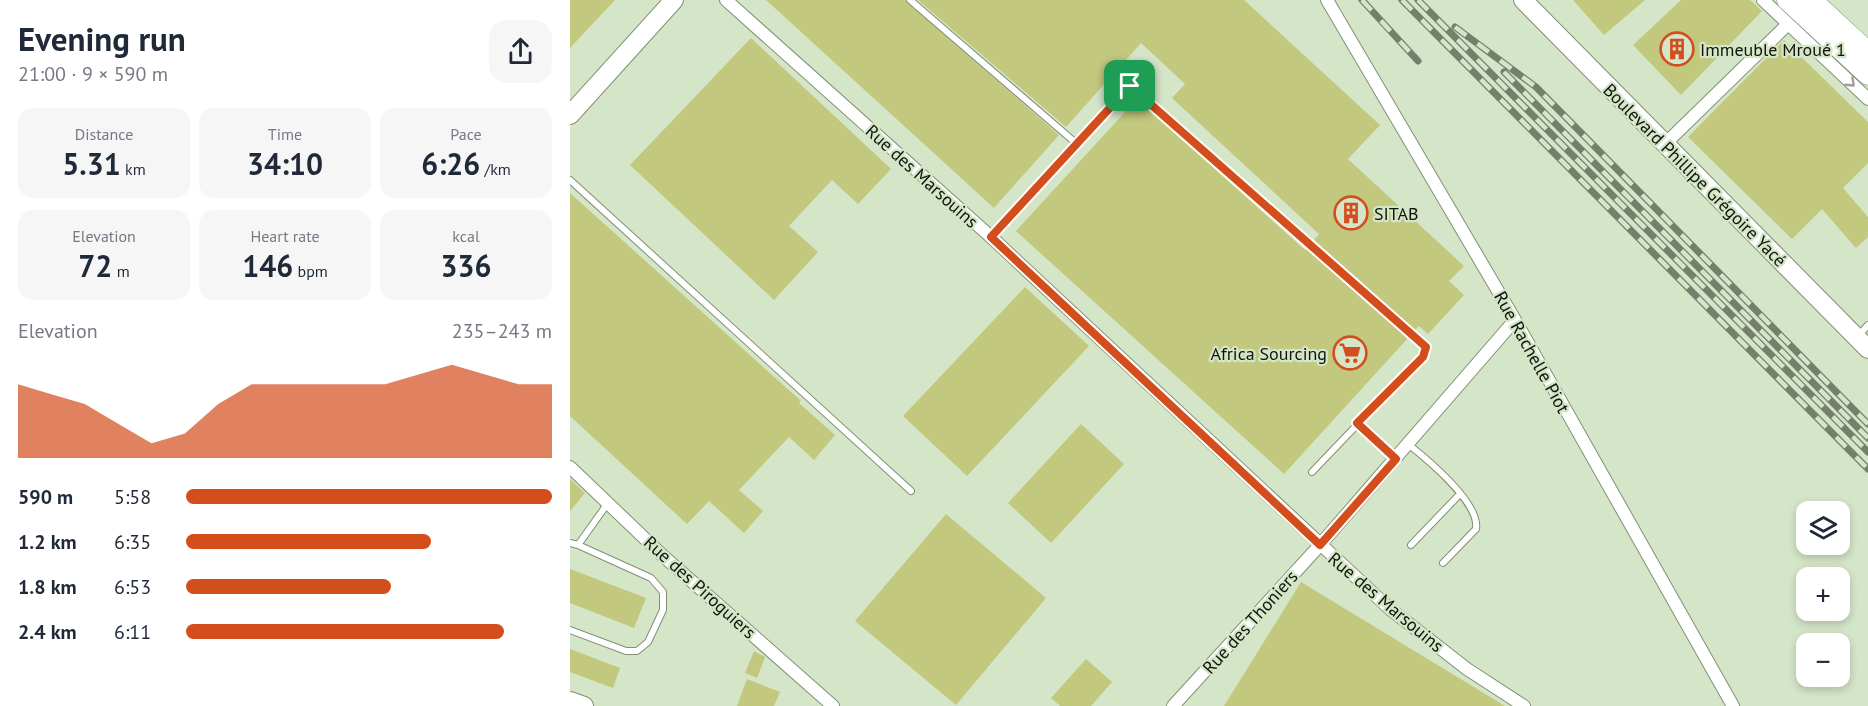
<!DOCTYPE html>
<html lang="en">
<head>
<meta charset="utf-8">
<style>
  :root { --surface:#fff; --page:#f6f6f7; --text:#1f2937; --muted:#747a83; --accent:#d44d1c }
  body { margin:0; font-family:"PT Sans",sans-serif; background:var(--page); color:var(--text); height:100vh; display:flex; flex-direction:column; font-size:22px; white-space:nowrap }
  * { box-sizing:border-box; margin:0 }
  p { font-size:20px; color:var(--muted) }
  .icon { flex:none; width:33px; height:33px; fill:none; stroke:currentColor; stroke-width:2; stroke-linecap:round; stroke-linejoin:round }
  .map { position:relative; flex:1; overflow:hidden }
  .sheet { display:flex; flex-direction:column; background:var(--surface); width:570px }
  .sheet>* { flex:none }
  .controls { position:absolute; left:1226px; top:501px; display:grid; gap:12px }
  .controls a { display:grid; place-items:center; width:54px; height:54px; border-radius:12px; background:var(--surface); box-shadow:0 3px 9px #0003; font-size:30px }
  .pin { position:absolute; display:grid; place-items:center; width:51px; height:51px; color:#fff; margin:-26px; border-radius:12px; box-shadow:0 3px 9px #0006 }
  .round { display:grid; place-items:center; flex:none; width:63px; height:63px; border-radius:18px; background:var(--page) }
  .headline { display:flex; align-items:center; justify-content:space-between; height:102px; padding:0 18px }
  h1 { font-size:33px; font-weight:700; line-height:45px }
  .figures { display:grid; grid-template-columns:repeat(3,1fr); gap:9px; height:102px; padding:6px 18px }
  .figures div { display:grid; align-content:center; border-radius:15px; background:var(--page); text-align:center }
  .figures b { font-size:30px; font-weight:700 }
  .figures small { font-size:16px; font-weight:400 }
  .figures p { font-size:16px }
  .chart { height:168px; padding:12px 18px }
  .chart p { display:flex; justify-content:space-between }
  .chart svg { width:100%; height:108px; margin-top:6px; fill:var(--accent); opacity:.7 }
  ul { padding:0 18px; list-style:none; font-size:20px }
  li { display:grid; grid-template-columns:96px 72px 1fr; align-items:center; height:45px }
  li i { height:15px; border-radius:8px; background:var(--accent) }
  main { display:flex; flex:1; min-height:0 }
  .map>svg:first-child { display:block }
</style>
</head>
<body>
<main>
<section class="sheet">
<div class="headline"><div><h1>Evening run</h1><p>21:00 · 9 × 590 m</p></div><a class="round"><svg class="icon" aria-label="share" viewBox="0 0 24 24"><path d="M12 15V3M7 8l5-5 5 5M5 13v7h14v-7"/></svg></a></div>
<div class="figures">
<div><p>Distance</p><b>5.31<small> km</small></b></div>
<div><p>Time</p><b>34:10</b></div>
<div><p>Pace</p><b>6:26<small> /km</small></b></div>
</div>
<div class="figures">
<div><p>Elevation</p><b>72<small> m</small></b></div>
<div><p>Heart rate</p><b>146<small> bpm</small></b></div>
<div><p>kcal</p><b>336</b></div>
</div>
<div class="chart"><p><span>Elevation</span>235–243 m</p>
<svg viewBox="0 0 160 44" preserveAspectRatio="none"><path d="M0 44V14L10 18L20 22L30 30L40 38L50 34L60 22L70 14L80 14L90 14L100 14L110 14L120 10L130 6L140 10L150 14L160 14V44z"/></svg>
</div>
<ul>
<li><b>590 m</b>5:58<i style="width:100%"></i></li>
<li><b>1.2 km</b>6:35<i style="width:67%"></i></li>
<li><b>1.8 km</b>6:53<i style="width:56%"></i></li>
<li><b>2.4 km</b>6:11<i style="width:87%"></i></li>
</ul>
</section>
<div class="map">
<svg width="1298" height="706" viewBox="0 0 1298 706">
  <rect width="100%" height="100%" fill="#d5e5c8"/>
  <path fill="#c2c87e" d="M0,0H45L0,48Z
    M196,0H335L489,135L424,208Z
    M348,0H674L810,125L778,159L894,266L879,281L894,295L858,334L849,326L845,330L744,240L749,234L602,98L615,84L571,43L496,127Z
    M1003,0H1075L1034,35Z
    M1111,0H1180L1192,11L1111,95L1063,45Z
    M181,38L321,169L288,204L262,180L219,226L248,252L204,300L60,165Z
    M1214,40L1298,122V163L1273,188L1298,217V237L1286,248L1252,209L1222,239L1118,137Z
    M567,99L735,250L737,248L838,338L714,474L446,231Z
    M0,193L231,401L229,403L265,435L244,460L219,437L169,490L193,511L174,533L139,501L117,524L0,416Z
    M455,287L519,346L397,476L333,416Z
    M511,424L554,464L481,543L438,503Z
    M0,479L15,493L0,511Z
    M376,514L476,598L386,705L285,621Z
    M0,569L76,598L64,628L0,603Z
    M731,582L935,706H654Z
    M0,649L50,668L43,688L0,672Z
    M184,651L195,657L187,678L175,673Z
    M516,659L542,682L521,706H490L481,698Z
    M177,679L210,692L204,706H167Z"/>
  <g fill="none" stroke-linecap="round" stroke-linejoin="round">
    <g stroke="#829075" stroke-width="8">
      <path id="lane" d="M340,0L507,144
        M0,180L341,491
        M422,237L558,87L563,86L856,347L853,356L742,472
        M1289,335L1298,325
        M787,423L826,459
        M838,444C858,460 910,503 906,529L873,563
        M0,543L8,545L38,503
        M841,545L889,495
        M0,630L56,651H67L78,642L93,610V592L81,578L8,545"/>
    </g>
    <g stroke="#829075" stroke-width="14">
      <path id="street" d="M156,0L421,237L820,609L897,669L954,706
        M757,0L945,320L1163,706
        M1193,0L1298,99
        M1094,145L1218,24
        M0,467L92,555L263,706
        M603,706L750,545L945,320"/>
    </g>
    <g stroke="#829075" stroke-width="20">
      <path id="secondary" d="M953,0L1298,349
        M0,115L104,0
        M0,701L14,706"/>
    </g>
    <g stroke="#829075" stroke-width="21">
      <path id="primary" d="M1217,0L1298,75
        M1242,0L1298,52"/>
    </g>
    <use href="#lane" stroke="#fff" stroke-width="6"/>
    <use href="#street" stroke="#fff" stroke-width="12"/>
    <use href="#secondary" stroke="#fff" stroke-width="18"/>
    <use href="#primary" stroke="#fff" stroke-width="20"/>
    <g stroke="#75806c" stroke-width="7">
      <path id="rail" d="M792,0L848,61
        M832,0L1298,469
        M848,0L1298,452
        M885,27L966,87L1298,424
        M934,72L1298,438"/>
    </g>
    <use href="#rail" stroke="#d5e5c8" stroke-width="4.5" stroke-dasharray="14" stroke-linecap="butt"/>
  </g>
  <defs><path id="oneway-chevron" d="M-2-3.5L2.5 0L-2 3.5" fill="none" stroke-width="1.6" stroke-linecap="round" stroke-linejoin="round" transform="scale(1.5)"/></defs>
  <use stroke="#9fa19d" href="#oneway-chevron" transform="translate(1281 83) rotate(43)"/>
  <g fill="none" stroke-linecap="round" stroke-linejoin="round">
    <g stroke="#fff" stroke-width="12">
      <path id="route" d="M560,86L856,347L853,357L787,423L826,459L750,545L421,237Z"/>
    </g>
    <use href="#route" stroke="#d44d1c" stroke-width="8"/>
  </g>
  <defs>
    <g id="building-ring" transform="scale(1.725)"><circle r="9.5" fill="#d5e5c8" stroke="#d44d1c" stroke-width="1.5"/><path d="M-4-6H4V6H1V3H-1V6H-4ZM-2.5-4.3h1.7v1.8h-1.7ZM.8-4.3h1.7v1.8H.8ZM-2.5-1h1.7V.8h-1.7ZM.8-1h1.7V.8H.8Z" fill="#d44d1c"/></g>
    <g id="supermarket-ring" transform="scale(1.725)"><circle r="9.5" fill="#d5e5c8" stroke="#d44d1c" stroke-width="1.5"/><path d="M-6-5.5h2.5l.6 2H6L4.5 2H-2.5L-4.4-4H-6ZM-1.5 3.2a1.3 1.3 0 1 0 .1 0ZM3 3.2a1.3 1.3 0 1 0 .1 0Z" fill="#d44d1c"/></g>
  </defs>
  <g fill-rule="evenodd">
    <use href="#building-ring" x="1107" y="49"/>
    <use href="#building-ring" x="781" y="213"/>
    <use href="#supermarket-ring" x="780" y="353"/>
  </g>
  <g text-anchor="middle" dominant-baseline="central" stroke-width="4.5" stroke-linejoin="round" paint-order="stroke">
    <g font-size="18" fill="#0f150b" stroke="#d5e5c8" text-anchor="start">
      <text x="1130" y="49">Immeuble Mroué 1</text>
      <text x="804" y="213">SITAB</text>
      <text x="757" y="353" text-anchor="end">Africa Sourcing</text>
    </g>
    <g font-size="18" fill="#0f150b" stroke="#d5e5c8">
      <text transform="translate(1125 175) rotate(45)">Boulevard Phillipe Grégoire Yacé</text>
      <text transform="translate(352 176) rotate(42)">Rue des Marsouins</text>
      <text transform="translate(962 352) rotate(61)">Rue Rachelle Piot</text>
      <text transform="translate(130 587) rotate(42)">Rue des Piroguiers</text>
      <text transform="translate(816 602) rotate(40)">Rue des Marsouins</text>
      <text transform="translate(680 622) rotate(-48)">Rue des Thoniers</text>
    </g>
  </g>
</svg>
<div class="controls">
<a><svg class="icon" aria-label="layers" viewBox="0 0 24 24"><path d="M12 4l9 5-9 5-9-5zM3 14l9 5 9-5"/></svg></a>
<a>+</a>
<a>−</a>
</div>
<div class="pin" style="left:560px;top:86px;background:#1e9e55"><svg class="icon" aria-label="arrive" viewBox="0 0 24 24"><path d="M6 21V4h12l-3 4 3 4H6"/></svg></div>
</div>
</main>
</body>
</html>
